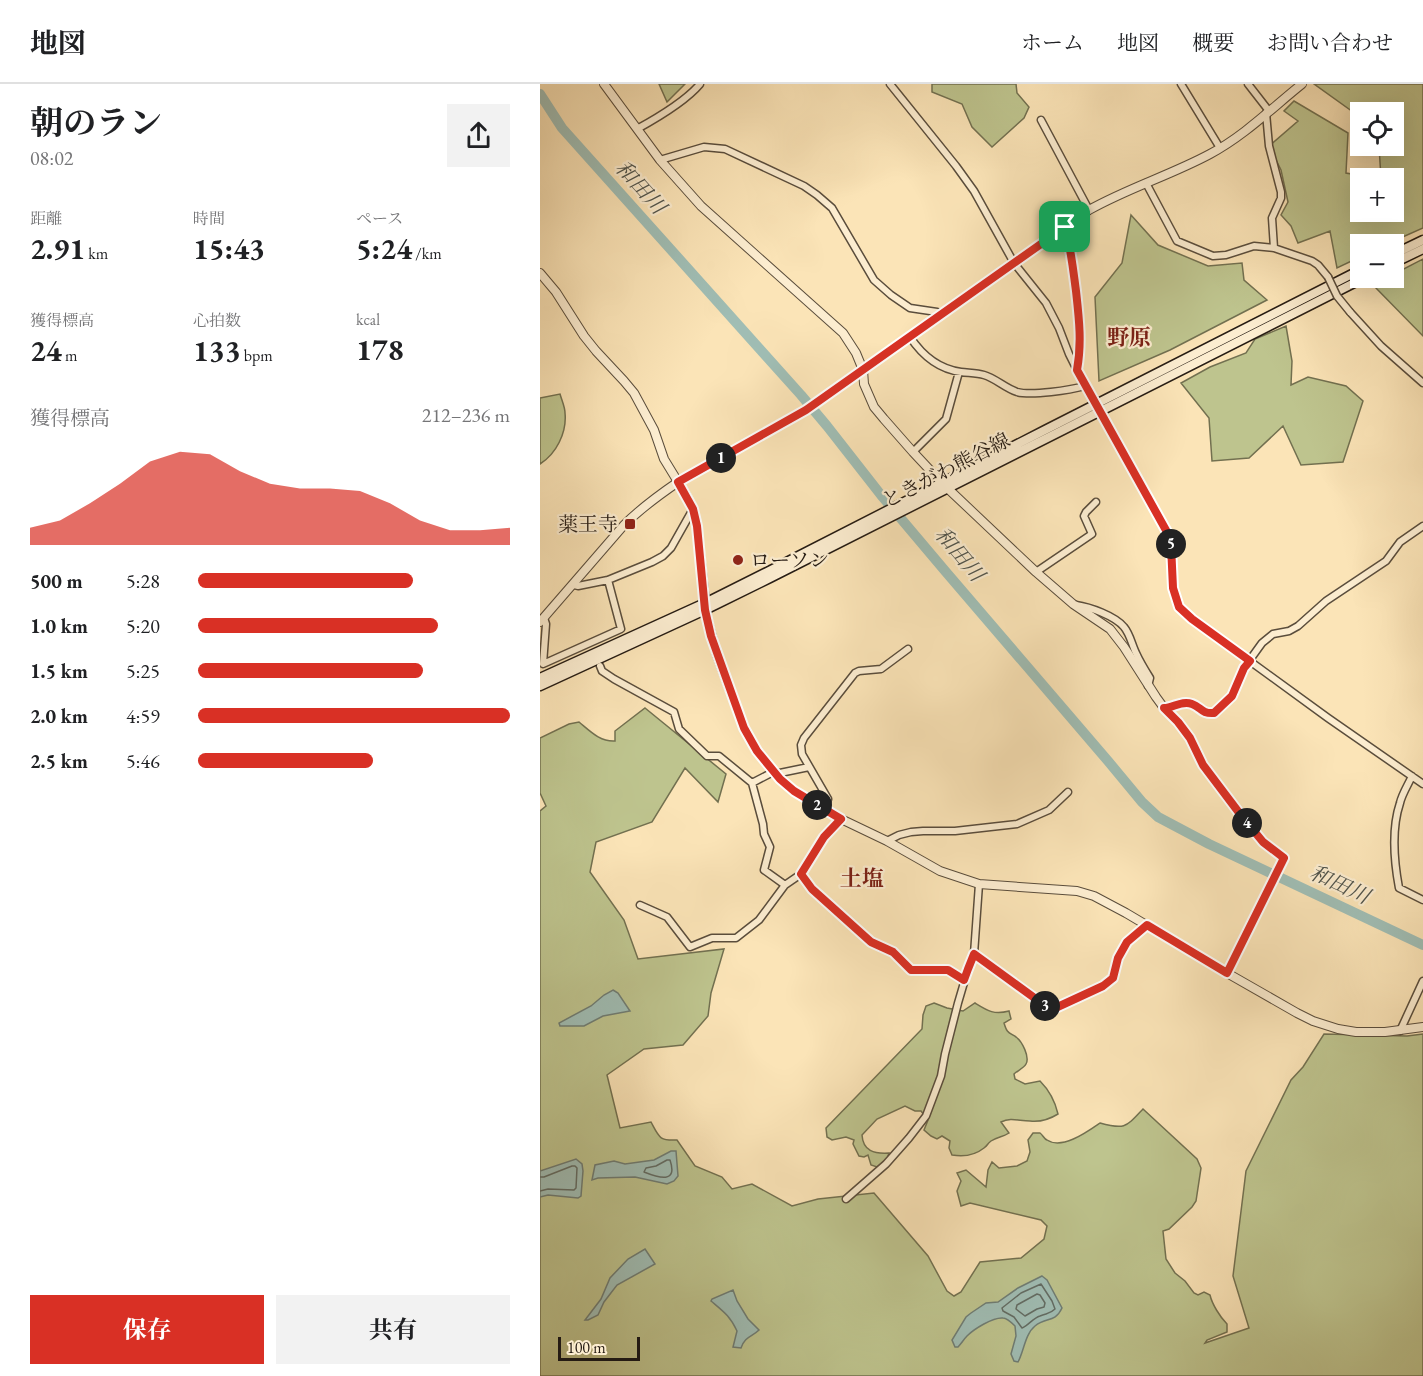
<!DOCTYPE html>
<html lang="ja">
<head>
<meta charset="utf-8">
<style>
  :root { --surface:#fff; --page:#f2f2f2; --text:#202124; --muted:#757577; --line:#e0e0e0; --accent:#d93025 }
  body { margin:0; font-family:"EB Garamond","Noto Serif JP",serif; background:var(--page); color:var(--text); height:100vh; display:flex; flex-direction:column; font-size:22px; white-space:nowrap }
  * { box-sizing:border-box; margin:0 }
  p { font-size:20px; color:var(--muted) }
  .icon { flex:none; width:33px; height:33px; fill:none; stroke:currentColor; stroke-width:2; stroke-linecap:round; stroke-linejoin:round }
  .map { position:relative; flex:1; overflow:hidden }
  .side { display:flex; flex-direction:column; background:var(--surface); width:540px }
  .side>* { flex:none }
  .tools { position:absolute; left:810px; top:18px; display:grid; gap:12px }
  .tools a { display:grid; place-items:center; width:54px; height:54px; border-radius:0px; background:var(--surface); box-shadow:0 6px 24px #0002; font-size:30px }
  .scale { position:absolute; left:18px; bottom:15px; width:82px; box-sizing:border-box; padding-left:6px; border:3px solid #251b13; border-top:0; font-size:16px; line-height:21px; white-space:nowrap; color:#251b13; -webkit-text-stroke:4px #fcedd0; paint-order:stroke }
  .pin { position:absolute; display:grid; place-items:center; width:51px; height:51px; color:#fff; margin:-26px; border-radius:12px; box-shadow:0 3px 9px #0006 }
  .km { position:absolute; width:30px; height:30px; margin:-15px; border-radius:50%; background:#222; color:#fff; font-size:16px; line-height:30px; text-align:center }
  .round { display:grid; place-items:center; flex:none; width:63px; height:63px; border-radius:0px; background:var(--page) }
  .overview { display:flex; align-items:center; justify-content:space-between; height:102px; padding:0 30px }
  h1 { font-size:33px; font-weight:700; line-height:45px }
  .figures { display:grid; grid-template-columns:repeat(3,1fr); gap:9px; height:102px; padding:6px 30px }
  .figures div { display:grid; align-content:center }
  .figures b { font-size:30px; font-weight:700 }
  .figures small { font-size:16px; font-weight:400 }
  .figures p { font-size:16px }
  .chart { height:168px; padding:12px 30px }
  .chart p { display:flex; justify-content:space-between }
  .chart svg { width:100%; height:108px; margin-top:6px; fill:var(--accent); opacity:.7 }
  .action { display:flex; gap:12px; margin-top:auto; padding:12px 30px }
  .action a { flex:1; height:69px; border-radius:0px; background:var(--accent); color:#fff; font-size:24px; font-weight:700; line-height:69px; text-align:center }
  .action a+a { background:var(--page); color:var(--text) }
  ul { padding:0 30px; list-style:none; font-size:20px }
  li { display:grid; grid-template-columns:96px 72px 1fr; align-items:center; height:45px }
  li i { height:15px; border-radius:8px; background:var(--accent) }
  header { display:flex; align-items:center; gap:36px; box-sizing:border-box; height:84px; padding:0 30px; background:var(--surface); border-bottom:2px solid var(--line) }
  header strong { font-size:28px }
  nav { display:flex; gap:33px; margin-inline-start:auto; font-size:21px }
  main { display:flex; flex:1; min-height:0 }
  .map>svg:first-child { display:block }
</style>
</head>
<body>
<header>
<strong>地図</strong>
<nav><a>ホーム</a><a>地図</a><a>概要</a><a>お問い合わせ</a></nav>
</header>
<main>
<section class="side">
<div class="overview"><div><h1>朝のラン</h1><p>08:02</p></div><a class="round"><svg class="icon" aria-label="share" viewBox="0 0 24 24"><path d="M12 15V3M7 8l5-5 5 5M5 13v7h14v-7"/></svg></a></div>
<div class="figures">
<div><p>距離</p><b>2.91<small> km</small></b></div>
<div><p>時間</p><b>15:43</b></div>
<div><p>ペース</p><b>5:24<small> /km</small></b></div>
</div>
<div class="figures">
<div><p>獲得標高</p><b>24<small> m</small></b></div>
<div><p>心拍数</p><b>133<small> bpm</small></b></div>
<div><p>kcal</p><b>178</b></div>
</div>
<div class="chart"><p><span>獲得標高</span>212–236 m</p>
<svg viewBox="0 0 160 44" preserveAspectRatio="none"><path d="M0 44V37L10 34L20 27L30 19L40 10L50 6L60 7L70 14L80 19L90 21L100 21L110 22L120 27L130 34L140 38L150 38L160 37V44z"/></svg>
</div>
<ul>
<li><b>500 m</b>5:28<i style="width:69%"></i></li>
<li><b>1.0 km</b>5:20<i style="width:77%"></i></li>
<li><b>1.5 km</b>5:25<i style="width:72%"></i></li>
<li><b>2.0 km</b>4:59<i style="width:100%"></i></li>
<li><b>2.5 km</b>5:46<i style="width:56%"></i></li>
</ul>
<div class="action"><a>保存</a><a>共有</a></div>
</section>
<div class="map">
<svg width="883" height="1292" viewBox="0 0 883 1292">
  <rect width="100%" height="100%" fill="#fbe4b7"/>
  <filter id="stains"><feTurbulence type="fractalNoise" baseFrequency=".00333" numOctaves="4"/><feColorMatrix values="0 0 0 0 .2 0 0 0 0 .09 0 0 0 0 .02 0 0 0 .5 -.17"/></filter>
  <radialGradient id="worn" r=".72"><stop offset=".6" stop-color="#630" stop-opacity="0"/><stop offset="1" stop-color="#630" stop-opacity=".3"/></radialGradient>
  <path fill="#bec48e" stroke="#727050" stroke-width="1.5" d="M119,0H145L127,18Z
    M392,0H476L477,9L489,23L484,34L452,63L432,43L422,20L392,8Z
    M774,0H883V144L847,160H820V173L797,184L790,147L758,159L751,142L741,131L748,118L741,86L729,62L758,37L744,27L754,17L808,49L806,89L835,94H820V128H854V94H841L839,62H854V28H820V35L812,31L813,28Z
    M591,131L618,161L668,182L702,179L704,196L727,216L630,266L559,297L555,213L582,179Z
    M883,175V252L833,201L847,194H854V190Z
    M746,242L752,277L751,301L768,293L806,302L823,317L803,378L761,381L743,342L709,374L672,377L669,334L641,299L670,283L706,269L715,255Z
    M20,310C22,317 25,323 25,329C27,349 16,370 0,380V314Z
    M105,624L186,690L178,718L145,684L112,738L56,758L50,788L84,836L98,875L184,865L171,909L168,932L143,961L104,965L67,991L80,1044L111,1038C119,1053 119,1057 137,1056L155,1082L182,1093L192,1105L212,1100L252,1122L278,1115L334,1109L388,1172L407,1207L414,1212L421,1208L440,1178L481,1174L504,1155L507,1142L501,1136L430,1119L421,1122L417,1107L421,1097L417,1089L426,1086L446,1103L448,1086L452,1078L459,1084L477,1082L487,1077L490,1068L488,1056L493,1049H500C503,1051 504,1055 507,1056C522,1066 547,1048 560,1039C585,1046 586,1043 603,1025L657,1075L661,1084L656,1117L652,1123L629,1145L623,1147L626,1175L635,1189L645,1197L654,1209L658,1211L664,1208L670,1211C672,1220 680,1233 687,1240V1248L667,1256L665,1259L709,1244L693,1192L706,1087L751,996L763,983L784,950L867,952L883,950V1292H0V727L6,722L0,709V654L29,640L39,638C50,647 60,658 75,657V647Z
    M394,919L407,924L423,927L435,919C448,927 454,931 469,927L471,935L464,939C467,949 468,948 476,953C482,957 490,973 486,980C484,984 477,987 474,990L475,995L485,1000L500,997C510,1007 515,1017 518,1030C510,1035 499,1038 490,1037C479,1037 471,1033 461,1038L469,1049C463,1053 457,1053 451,1057C446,1061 449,1060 444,1064C434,1072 424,1073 412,1071L409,1064L410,1057L402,1052L397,1055L391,1052L384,1046L388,1036L381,1027H375L365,1022L337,1035L322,1051C323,1067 334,1070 349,1069L347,1075L337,1083L331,1081L328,1071L324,1073L319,1072L313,1060L314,1056L306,1053L292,1056L287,1053L286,1044L382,945L383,931L386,922Z"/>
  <path fill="#a0beb5" stroke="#6f7d74" stroke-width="1.5" d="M73,906L78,909L90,927L63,932L44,942H20L19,939L51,922L64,911Z
    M131,1067H136L138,1092L134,1097L127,1100L95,1093L58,1094L52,1096L55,1081L74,1077L85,1080L114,1076Z
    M36,1075L42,1080L43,1087L41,1112L38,1114L8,1111L0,1113V1087Z
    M105,1165L115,1180L77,1201L64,1218L58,1231L48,1236H45L61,1215L70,1194L88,1175Z
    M502,1192L507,1196L522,1224C515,1239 506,1233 495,1242C485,1250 484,1267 478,1278L474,1277L471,1270L476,1252L475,1242C472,1239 467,1234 463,1234C453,1233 434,1245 427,1252C424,1255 421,1260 418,1263H415L412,1256L426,1233L431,1229L446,1219L458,1218L478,1204Z
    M193,1206L197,1217L208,1235L219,1246C212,1253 205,1252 201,1264L193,1263L197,1247C190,1232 184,1228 171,1217L172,1215Z"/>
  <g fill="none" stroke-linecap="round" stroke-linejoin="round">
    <path stroke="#626c64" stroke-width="1.5" d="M127,1076H130C138,1100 119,1094 104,1088L106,1084L116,1082Z
      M0,1093H4L32,1082H35L37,1084L36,1104L34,1106L8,1105L0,1107
      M501,1200L512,1217L515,1225C510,1230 507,1229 500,1232C493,1234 489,1241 482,1244L474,1233L463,1227L462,1224L481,1209Z
      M497,1210L500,1211L505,1219L504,1223L497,1225L485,1232L476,1225L477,1221Z"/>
    <path stroke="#a0beb5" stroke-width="10" d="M0,10L22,44L261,311L287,342L341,411L406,488L568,677L602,718L618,733L669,760L883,861"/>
    <g stroke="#5a4d3c" stroke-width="9">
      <path id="minor" d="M350,0L416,82L434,107L474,179L506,219L519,244L529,270L545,302C530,306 492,312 477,308C465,304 455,294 444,291C437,289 428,289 421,288C398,285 382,271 370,253
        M641,0L680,64
        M708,0L729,27
        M726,29L729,62L741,108V114L732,134L734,164
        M501,36L549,126
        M97,45C117,34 145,18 160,0
        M120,76L164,63L185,65L264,102L277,111L292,124L334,196L351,211L370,224L397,228L402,231
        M606,99L637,157L673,172L686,171L714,162L734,164L772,177L778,181L788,193
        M525,143C531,164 533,185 536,207C539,233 542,259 537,285
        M810,228L841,262L883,299
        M568,343L627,448L631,461L633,503L639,523L652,535L788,634L883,700
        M373,368L406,335L419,288
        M496,488L552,450L544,432L546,428L556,418
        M34,501L38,502L68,496L112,478L123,472L131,464L153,425
        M536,521C550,523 575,532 584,543C590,550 592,561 596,569C600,578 605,586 610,594L608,602
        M4,534L6,540L3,580L81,545L68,496
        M60,582L62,587L74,595L134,628L139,645L167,672H179L212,699L223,740L224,750L230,763L224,786L245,801
        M624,624C633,624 642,616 652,620C661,623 661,630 674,629L692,612L704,584L722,559L733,550L749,547L758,542L786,517L846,477L860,458L883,442
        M235,690L269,683
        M872,692C868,701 862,710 860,719C851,746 854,777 859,804L883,816
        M212,699L233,688
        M285,726L288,715L262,670L261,661L264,654L315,589L319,587L341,585L368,565
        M347,757L359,751L371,748L383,747H415L477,740L509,726L528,708
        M261,790L272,805L331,858L353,869L371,886L408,887L424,896
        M100,821L127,833L150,863L172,854H196L219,836L245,801L261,790L284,753L301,735
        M434,870L511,926L563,902L573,894C580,865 584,859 607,841
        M687,889L744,774L723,758
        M860,947L883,897
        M306,1115L346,1080L369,1054L386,1032L401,992L405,970L418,919L428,885L434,870L439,800"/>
    </g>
    <g stroke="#5a4d3c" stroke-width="10">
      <path id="tertiary" d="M64,0L120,76L161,122L303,249L316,269L323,286L324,300L334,323L344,335L373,368L402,399L496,488L533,520L570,545L584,563L616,613L624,624L638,638L650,654L663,681L700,730L723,758
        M0,189L16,208L44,252L56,267L84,297L94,309L114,346L124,375L146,411L153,425L157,442L167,534L177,571L204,644L217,667L240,695L254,707L301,735L347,757L400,787L439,800L537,807L554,812L586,829L687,889L757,929L773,937L798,945L816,948H845L883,943
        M0,538L84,441C101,424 119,411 138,398L266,326L549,126C588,104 631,91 670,70C704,52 732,24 762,0"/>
    </g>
    <g stroke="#251b13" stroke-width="11">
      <path id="secondary" d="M854,170L883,156
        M854,179L883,165
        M0,594L165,519L227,488L505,346L820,186
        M0,602L165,526L230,494L824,194"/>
    </g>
    <use href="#minor" stroke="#fcedd0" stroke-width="6"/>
    <use href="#tertiary" stroke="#fcedd0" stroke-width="8"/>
    <use href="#secondary" stroke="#fcedd0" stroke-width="8"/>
    <g stroke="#5a4d3c" stroke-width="9" stroke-linecap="butt">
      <path id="minor-bridge" d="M788,193L797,212L810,228
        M545,302L568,343"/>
    </g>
    <use href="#minor-bridge" stroke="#fcedd0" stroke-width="6"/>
  </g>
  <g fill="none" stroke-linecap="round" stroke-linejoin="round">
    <g stroke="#fff" stroke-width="12">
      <path id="route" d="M525,143C531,164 533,185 536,207C539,234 542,259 537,286L627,448L631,461L633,504L639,523L652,535L710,577L704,584L692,612L674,629C661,630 661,623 652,620C642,616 633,624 624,624L638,638L650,654L663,681L700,730L723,758L744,774L687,889L607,841L587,858L578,874L573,894L563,902L511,926L434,870L428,885L424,896L408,886H371L353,868L331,858L272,805L261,790L284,753L301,735L254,707L240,695L217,667L204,644L171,552L165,526L157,442L153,425L138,398L266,326Z"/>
    </g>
    <use href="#route" stroke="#d93025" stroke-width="8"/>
  </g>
  <g fill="#8f2418" stroke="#fcedd0" stroke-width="2">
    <rect x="84" y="434" width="12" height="12" rx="3"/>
    <circle cx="198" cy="476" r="6"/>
  </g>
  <g text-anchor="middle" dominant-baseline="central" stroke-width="4.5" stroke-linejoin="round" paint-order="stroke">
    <g font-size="20" fill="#251b13" stroke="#fcedd0">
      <text transform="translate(406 386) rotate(-27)">ときがわ熊谷線</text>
    </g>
    <g font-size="20" fill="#251b13" stroke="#fcedd0" text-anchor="end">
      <text x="78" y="440">薬王寺</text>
      <text x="210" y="476" text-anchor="start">ローソン</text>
    </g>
    <g font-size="21" font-style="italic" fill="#50544c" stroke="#fcedd0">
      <text transform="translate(101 103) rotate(48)">和田川</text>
      <text transform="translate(420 470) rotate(50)">和田川</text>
      <text transform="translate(800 800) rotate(25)">和田川</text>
    </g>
    <g font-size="22" font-weight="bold" fill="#7a1f14" stroke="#fcedd0">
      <text x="589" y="253">野原</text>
      <text x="322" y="794">土塩</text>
    </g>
  </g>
  <rect width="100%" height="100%" filter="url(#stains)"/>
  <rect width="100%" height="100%" fill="url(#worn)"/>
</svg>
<div class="tools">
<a><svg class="icon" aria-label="locate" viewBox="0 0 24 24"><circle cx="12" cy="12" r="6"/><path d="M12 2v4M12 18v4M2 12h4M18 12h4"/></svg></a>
<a>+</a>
<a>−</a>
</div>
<div class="scale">100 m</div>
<div class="pin" style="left:525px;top:143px;background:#1e9e55"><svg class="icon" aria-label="arrive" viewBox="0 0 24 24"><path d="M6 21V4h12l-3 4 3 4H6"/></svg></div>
<b class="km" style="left:181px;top:374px">1</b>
<b class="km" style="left:277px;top:721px">2</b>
<b class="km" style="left:505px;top:922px">3</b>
<b class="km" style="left:707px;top:739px">4</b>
<b class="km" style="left:631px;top:460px">5</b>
</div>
</main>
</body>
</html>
